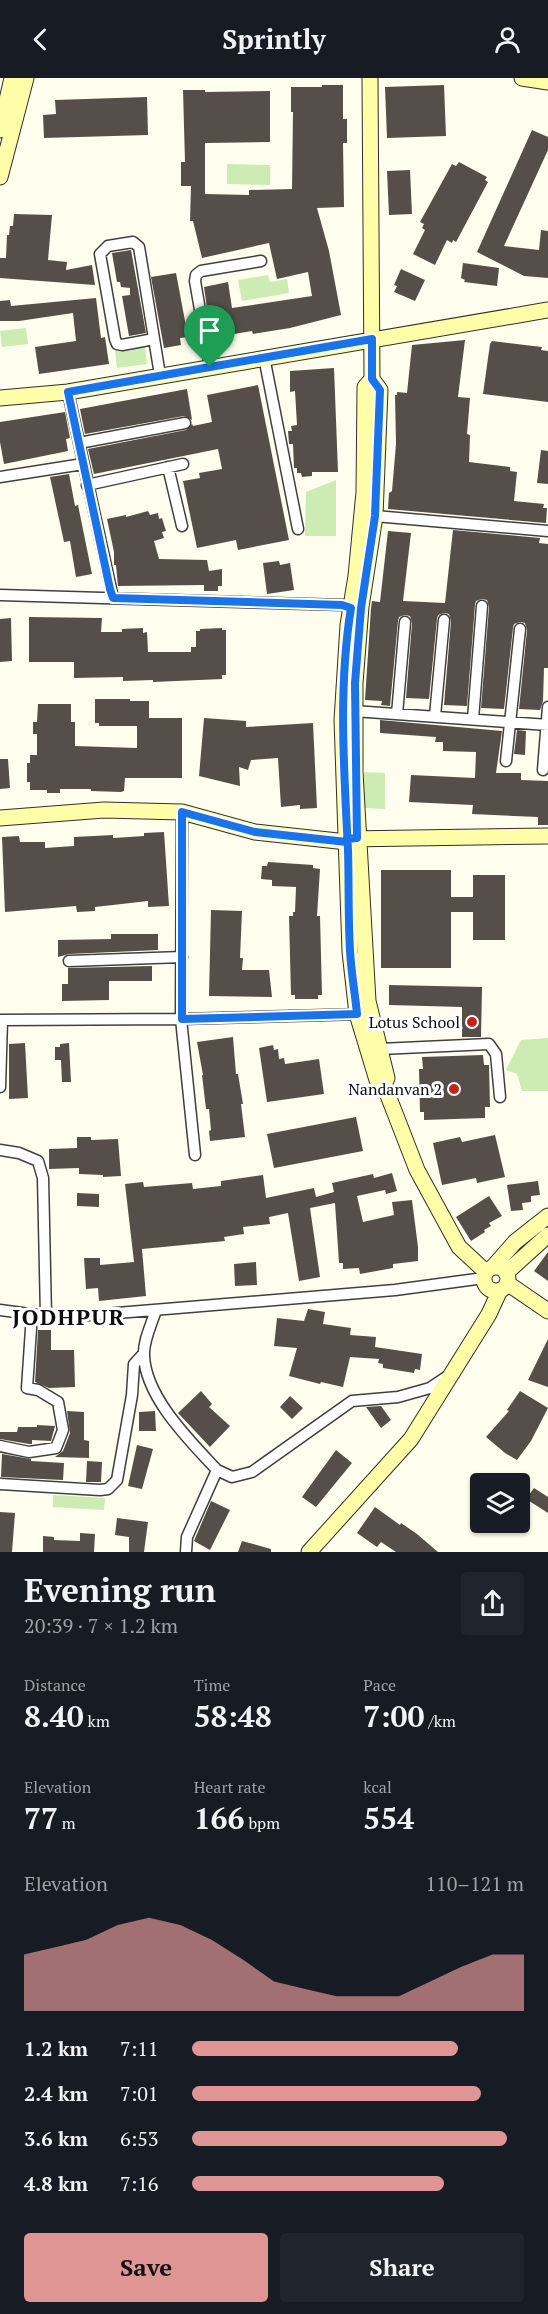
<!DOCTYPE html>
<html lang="en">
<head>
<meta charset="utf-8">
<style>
  :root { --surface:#171b24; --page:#20242c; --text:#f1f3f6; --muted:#9ea1a6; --accent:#de9594 }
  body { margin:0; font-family:"PT Serif",serif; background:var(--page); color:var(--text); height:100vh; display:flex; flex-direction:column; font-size:22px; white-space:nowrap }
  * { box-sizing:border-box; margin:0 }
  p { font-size:20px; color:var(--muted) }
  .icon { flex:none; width:33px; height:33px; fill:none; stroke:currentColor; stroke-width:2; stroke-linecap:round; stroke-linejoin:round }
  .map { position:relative; height:1474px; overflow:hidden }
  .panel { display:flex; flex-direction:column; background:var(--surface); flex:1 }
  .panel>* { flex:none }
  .controls { position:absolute; left:470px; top:1395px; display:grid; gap:12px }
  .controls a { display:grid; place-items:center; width:60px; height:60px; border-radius:6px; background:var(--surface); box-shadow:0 2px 4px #0004; font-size:30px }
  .pin { position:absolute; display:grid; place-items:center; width:51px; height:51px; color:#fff; margin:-62px -26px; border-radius:50% 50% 50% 0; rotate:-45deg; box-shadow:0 0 6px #0007 }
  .pin .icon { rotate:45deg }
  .round { display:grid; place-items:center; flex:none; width:63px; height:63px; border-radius:6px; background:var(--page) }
  .head { display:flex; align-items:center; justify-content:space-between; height:102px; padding:0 24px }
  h1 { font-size:33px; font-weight:800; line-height:45px }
  .figures { display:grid; grid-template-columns:repeat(3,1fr); gap:9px; height:102px; padding:6px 24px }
  .figures div { display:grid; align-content:center }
  .figures b { font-size:30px; font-weight:800 }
  .figures small { font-size:16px; font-weight:400 }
  .figures p { font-size:16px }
  .chart { height:168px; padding:12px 24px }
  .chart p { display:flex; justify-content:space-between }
  .chart svg { width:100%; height:108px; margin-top:6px; fill:var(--accent); opacity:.7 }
  .primary-button { display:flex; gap:12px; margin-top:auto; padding:12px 24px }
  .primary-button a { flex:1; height:69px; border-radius:6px; background:var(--accent); color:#111; font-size:24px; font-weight:800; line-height:69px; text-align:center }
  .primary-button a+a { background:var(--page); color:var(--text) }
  ul { padding:0 24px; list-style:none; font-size:20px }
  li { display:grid; grid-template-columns:96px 72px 1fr; align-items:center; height:45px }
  li i { height:15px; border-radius:8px; background:var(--accent) }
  header { display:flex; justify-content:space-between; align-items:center; height:78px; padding:0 24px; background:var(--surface); font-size:27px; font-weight:800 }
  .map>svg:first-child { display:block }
</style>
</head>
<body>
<header><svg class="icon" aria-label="back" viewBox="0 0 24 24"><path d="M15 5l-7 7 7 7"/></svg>Sprintly<svg class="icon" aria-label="person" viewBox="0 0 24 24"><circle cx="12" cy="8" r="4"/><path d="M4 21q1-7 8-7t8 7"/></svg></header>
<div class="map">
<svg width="548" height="1474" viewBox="0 0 548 1474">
  <rect width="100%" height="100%" fill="#fffded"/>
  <path fill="#ccecb4" d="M227,86L270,87V107L227,106Z
    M268,197L270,204L287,201L289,215L242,223L238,202Z
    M26,250L28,266L2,269L0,253Z
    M145,269L147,286L117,290L115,272Z
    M336,402V458H305L306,414Z
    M364,694L385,695V731L364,730Z
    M548,960V1013H522L517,996L506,992L521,962Z
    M53,1417L105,1420L104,1432L53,1429Z"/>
  <path fill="#564f49" d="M322,7H343V41H347V65H343L344,129L317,130L329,173L341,237L290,250L253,256L252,253L222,258L217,228L207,230L204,209L228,204L232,230L312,218L308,194L277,201L269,165L202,180L193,143H190L191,108H181V84H185L183,12H205V14L270,13V64L205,65V116L249,117V112L292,111L293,34H291V9H322Z
    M444,7L446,58L387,60L385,9Z
    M147,19L148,57L44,60L43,37L56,36L55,22Z
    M532,52L548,59V72L504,168L539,172L541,152L548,153V200L524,198L477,174Z
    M459,84L487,99L485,102L488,104L456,164L453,162L452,165L447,162L435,187L413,176L425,152L422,150L424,146L420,144L452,86L456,88Z
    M410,92L412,136L389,137L387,93Z
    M14,136L52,137L48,182L67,184L66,192L92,187L95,207L0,200V180H6L7,157H9L10,148H13Z
    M131,172L146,255L129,258L122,218L130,217V210L121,209L120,204H117L112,175Z
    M463,185L499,190L497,208L464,204L465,202L461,200Z
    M401,191L425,202L415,223L394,214L397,208L394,207Z
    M176,195L188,259L180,260L181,267L164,270L151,199Z
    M96,220L101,260L105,259L109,286L39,296L35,269L76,263L73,235L19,243H0V223L10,222L11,228Z
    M465,262L458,319L470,320L467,356L470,357L469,384L510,389V393L517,394L514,423L544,426L543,430H547L546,445L388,431L389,415L392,413L396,366L395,317H397V314L407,315L412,267Z
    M492,263L542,269L541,272L548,273V324L483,316L490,266Z
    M334,290L338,394H312V398L302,399L301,395H297V390H294L293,366H289L288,353H292L291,348L297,347L295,313L290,314V293Z
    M258,307L289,462L238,472L236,462L197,470L183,403L200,400L199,395L222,391L218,371L94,396L88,371L186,352L192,346L193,348L212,344L207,317Z
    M187,311L192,342L184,338L85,356L80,331Z
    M65,334L70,360L66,361L68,373L4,386L0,364V344Z
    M541,372L548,373V406L537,405Z
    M69,396L75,428L78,427L92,496L76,499L70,463L64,464L50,399Z
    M148,433L150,437L158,435L159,441L162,440L166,453L162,454L164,460L154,463L159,481L207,482L209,493L222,491V508H218V513H204V507L118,508L116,487H114V474L107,441L126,437V439Z
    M453,452L540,460L539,465L548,466V590H544L543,623L540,632L519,631L527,552L525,545L520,544L514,546L513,550L504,631L481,630L489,529L487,522L482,521L476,523L475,527L467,628L444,627L451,543L449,536L444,535L438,537L437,541L429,621L406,620L412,545L410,538L405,537L399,539L398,543L390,628L381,627L382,623L365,622L371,530L372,523L380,524L388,453L411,455L403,523L445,525Z
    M279,483L280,487L290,485L294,512L267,516L263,485Z
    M29,539L102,540L101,554H122V551L143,550V555L147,554L148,574H191V569H196V553H200V551L222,550V552H226V597H222V601L153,604V602L123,603V599L74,600V584H29Z
    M11,540L12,583L0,584V541Z
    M95,621H130V623H149V640H182V700H125L124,713L121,714L91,713V711H60V715H47V712H30V704H27V685H30V677H37V656H33V644H37L38,626H71V644H75V668L137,670V648H99V645H95Z
    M204,640L246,643V649L313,645L317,730L300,731V727L281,729L278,680L251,682L248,692L239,689L240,708L199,698Z
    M380,642L502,653L496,695H521V702L548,703V747H538V739L472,736L473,727L409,724L411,697L475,700L476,674L443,673V664H435L436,659L380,655Z
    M517,652L526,653L525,677L514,676Z
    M0,681H8L10,710L0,711Z
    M164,754L169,828L148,829V823L95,829V833L77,834L76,828L5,834L2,759L19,758L20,764H45V770L74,768V759L113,757V760L144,758V755Z
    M268,784L313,787V790L320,791L317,838H320L322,917H318V921H295V917H291L289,838H293V834H295L296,809L272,808V802L261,801L262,788H267Z
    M381,792H451V819H473V797H505V862H473V834H451V890H381Z
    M211,832L242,833L240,880H243L242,892H269L272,919L209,918Z
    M111,856H158V872L69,876L58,879V862L111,861Z
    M152,888V903H109V922L62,923V906H68V890Z
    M389,907L482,909L481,959H462V929L389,927Z
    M233,959L236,996H238L243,1026H241L245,1059L210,1063L209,1053L211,1052L209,1031H206L202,997H203L197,964Z
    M25,965L28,1020L9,1021V966Z
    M69,965L71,1004H62L61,982H55V969H60V966Z
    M273,967L274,972L278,971L279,981L284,980L285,986L319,981L324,1016L267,1024L259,970Z
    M483,977L484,987H489L490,1029H485V1040L424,1042V1034H420L419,991H423L422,979Z
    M356,1039L363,1073L274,1090L267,1056Z
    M495,1057L505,1099L477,1105L476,1100L442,1107L433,1065L460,1059L462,1064Z
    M77,1059H91V1062L118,1061L121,1098L103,1099V1097L79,1096V1090L49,1091V1071L77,1070Z
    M392,1095L397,1113L386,1116L385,1112L357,1118L363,1144L394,1137L392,1124L412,1122L418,1169V1183L393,1186V1190L360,1196L359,1190L343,1191V1185H339L335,1125L310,1130L320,1199L299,1203L288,1135L269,1139L270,1146L243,1149L244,1156L224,1159L225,1163L142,1171L146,1218L99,1223L98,1210L86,1211L84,1180H100V1187L134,1184L125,1106L143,1104L144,1109L192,1105L193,1111L221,1108V1103L263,1097L266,1120L314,1110L316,1119L334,1114L332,1105L373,1096L374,1100Z
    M538,1103L540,1117L531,1118V1124L522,1125L523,1132L511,1133L507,1107Z
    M77,1115L99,1116V1129L77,1128Z
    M489,1118L502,1138L489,1145L491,1148L484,1152L485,1154L471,1163L456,1139Z
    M548,1174V1203L534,1193Z
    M256,1184L257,1207L235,1208L234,1186Z
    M308,1231L325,1234L323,1246L351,1250L350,1257L376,1259L375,1269L422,1276L420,1292L415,1291L414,1295L383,1290V1286L378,1285L379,1281L350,1279L343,1309L321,1304L320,1306L289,1298L297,1270L274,1268L277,1240L304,1243Z
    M38,1252H51V1272H74L75,1309L49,1310L35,1304Z
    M548,1261V1309L528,1302Z
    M201,1313L212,1326L209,1329L230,1348L210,1369L178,1335Z
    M520,1313L548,1330L531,1363L517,1382L505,1375L486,1359L509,1333L507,1332Z
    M290,1318L303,1330L292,1341L280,1329Z
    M381,1328L391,1342L381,1350L366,1329Z
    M67,1333L84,1334V1362L89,1363V1380L55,1379L63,1373L70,1355Z
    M155,1333L156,1353H139V1334Z
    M37,1347L55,1348L51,1363L32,1362V1366H29L0,1361V1354H17L18,1349H37Z
    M137,1367L153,1371L142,1411L128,1408Z
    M336,1372L352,1385L316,1429L302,1419Z
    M2,1376L31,1381V1383L64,1385L63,1402L1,1399Z
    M87,1383L102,1384L101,1404H86Z
    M534,1410L548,1419V1435L526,1421Z
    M211,1423L230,1432L210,1472L194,1463Z
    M375,1429L400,1447L401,1445L417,1456L438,1474H396L381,1464L377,1469L357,1455Z
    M0,1434L15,1435L12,1474H0Z
    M117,1440L148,1444L144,1474H129V1459L115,1457Z
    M80,1455L95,1456L94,1474H43V1458L54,1459V1462L80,1463Z
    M242,1463L271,1471V1474H238Z"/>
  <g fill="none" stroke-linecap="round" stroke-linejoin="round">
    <g stroke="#404040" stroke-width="13">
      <path id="street" d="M154,261L122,267L117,266L115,261L100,176L108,168L133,164L139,169L160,297
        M264,279L298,451
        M210,289L195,203L196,197L201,193L261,183
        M68,314L113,520
        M79,365L185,345
        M168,389L182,448
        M0,399L83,386
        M87,407L183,386
        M375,438L548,453
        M0,517L343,527L356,529
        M354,633L548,647
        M397,636L405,544
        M435,638L444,542
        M473,641L482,528
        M506,683L520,551
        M543,692L548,629
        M182,734L181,941L195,1077
        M69,883L182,879
        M0,942L181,941L362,936
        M380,971L489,966L496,976L500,1019
        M0,1009L2,942
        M0,1072L19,1075L38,1083L43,1100L46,1238L93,1237L395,1212L484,1200
        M0,1232L37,1237
        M156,1232C152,1245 143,1263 144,1277C145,1319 190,1363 217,1392L187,1459L186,1474
        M0,1368L29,1374L56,1370L63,1352L58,1324L38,1312L27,1310L32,1236
        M217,1392L232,1399L252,1394L352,1323L398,1319L430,1310L448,1298
        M0,1406L100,1412L108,1411L117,1402L132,1317L134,1286L144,1275"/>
    </g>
    <g stroke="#2f2f2f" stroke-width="17">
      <path id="secondary" d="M370,0L372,301L380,312L375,438L361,529L355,605V694L368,923L387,1000L384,1007
        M522,0L548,4
        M0,52L12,0
        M0,99L26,0
        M372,301L365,309L364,414L356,498L348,547L342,642L350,874L357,936L377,1002L384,1007L417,1092L459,1169L486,1194
        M0,320L68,314L548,232
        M0,740L104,732L182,734L255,754L347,764
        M347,761L548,758
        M493,1189L515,1164L548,1138
        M484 1201a12 12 0 1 1 24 0a12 12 0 1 1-24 0Z
        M506,1195L548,1157
        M507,1205L548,1233
        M309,1474L411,1361L489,1236L500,1212"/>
    </g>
    <use href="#street" stroke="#fff" stroke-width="10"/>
    <use href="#secondary" stroke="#fffda8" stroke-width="15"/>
  </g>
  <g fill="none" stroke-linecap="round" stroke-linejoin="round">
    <g stroke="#fff" stroke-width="12">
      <path id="route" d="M210,289L68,314L110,511L113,520L342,527L351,530C338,610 344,691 348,772C349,805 348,839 350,872C351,894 355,915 357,936L182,941V734L255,754L347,764V761L357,760L355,605L361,530L375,438L380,312L372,301V261L210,289"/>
    </g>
    <use href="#route" stroke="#1a73e8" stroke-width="8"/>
  </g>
  <g fill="#c6221c" stroke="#fff" stroke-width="2">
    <circle cx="472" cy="944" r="6"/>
    <circle cx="454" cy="1011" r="6"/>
  </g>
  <g text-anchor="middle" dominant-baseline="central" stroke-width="6" stroke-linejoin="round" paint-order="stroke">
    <g font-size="16" fill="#0d0d0d" stroke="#fff" text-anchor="end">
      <text x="460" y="944">Lotus School</text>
      <text x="442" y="1011">Nandanvan 2</text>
    </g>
    <g font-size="22" font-weight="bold" letter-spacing="1.5" fill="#0d0d0d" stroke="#fff">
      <text x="69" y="1238">JODHPUR</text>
    </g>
  </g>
</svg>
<div class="controls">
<a><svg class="icon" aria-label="layers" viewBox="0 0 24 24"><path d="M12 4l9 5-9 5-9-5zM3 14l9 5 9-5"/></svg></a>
</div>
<div class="pin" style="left:210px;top:289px;background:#1e9e55"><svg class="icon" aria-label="arrive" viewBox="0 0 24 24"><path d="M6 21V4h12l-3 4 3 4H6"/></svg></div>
</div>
<section class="panel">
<div class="head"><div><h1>Evening run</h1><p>20:39 · 7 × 1.2 km</p></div><a class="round"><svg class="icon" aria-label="share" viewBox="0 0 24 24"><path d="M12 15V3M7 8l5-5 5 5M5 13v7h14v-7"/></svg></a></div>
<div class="figures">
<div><p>Distance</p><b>8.40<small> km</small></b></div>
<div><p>Time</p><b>58:48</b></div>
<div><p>Pace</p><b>7:00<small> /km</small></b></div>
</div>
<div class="figures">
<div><p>Elevation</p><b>77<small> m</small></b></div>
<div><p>Heart rate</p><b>166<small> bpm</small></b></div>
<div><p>kcal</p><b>554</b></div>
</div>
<div class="chart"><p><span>Elevation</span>110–121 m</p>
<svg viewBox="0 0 160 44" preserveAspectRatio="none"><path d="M0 44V21L10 18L20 15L30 9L40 6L50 9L60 15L70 23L80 32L90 35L100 38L110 38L120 38L130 32L140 26L150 21L160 21V44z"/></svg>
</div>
<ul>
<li><b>1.2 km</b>7:11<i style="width:80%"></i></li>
<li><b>2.4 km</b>7:01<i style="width:87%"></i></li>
<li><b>3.6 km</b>6:53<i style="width:95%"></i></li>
<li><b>4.8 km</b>7:16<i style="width:76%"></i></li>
</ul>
<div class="primary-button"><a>Save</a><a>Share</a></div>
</section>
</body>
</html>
